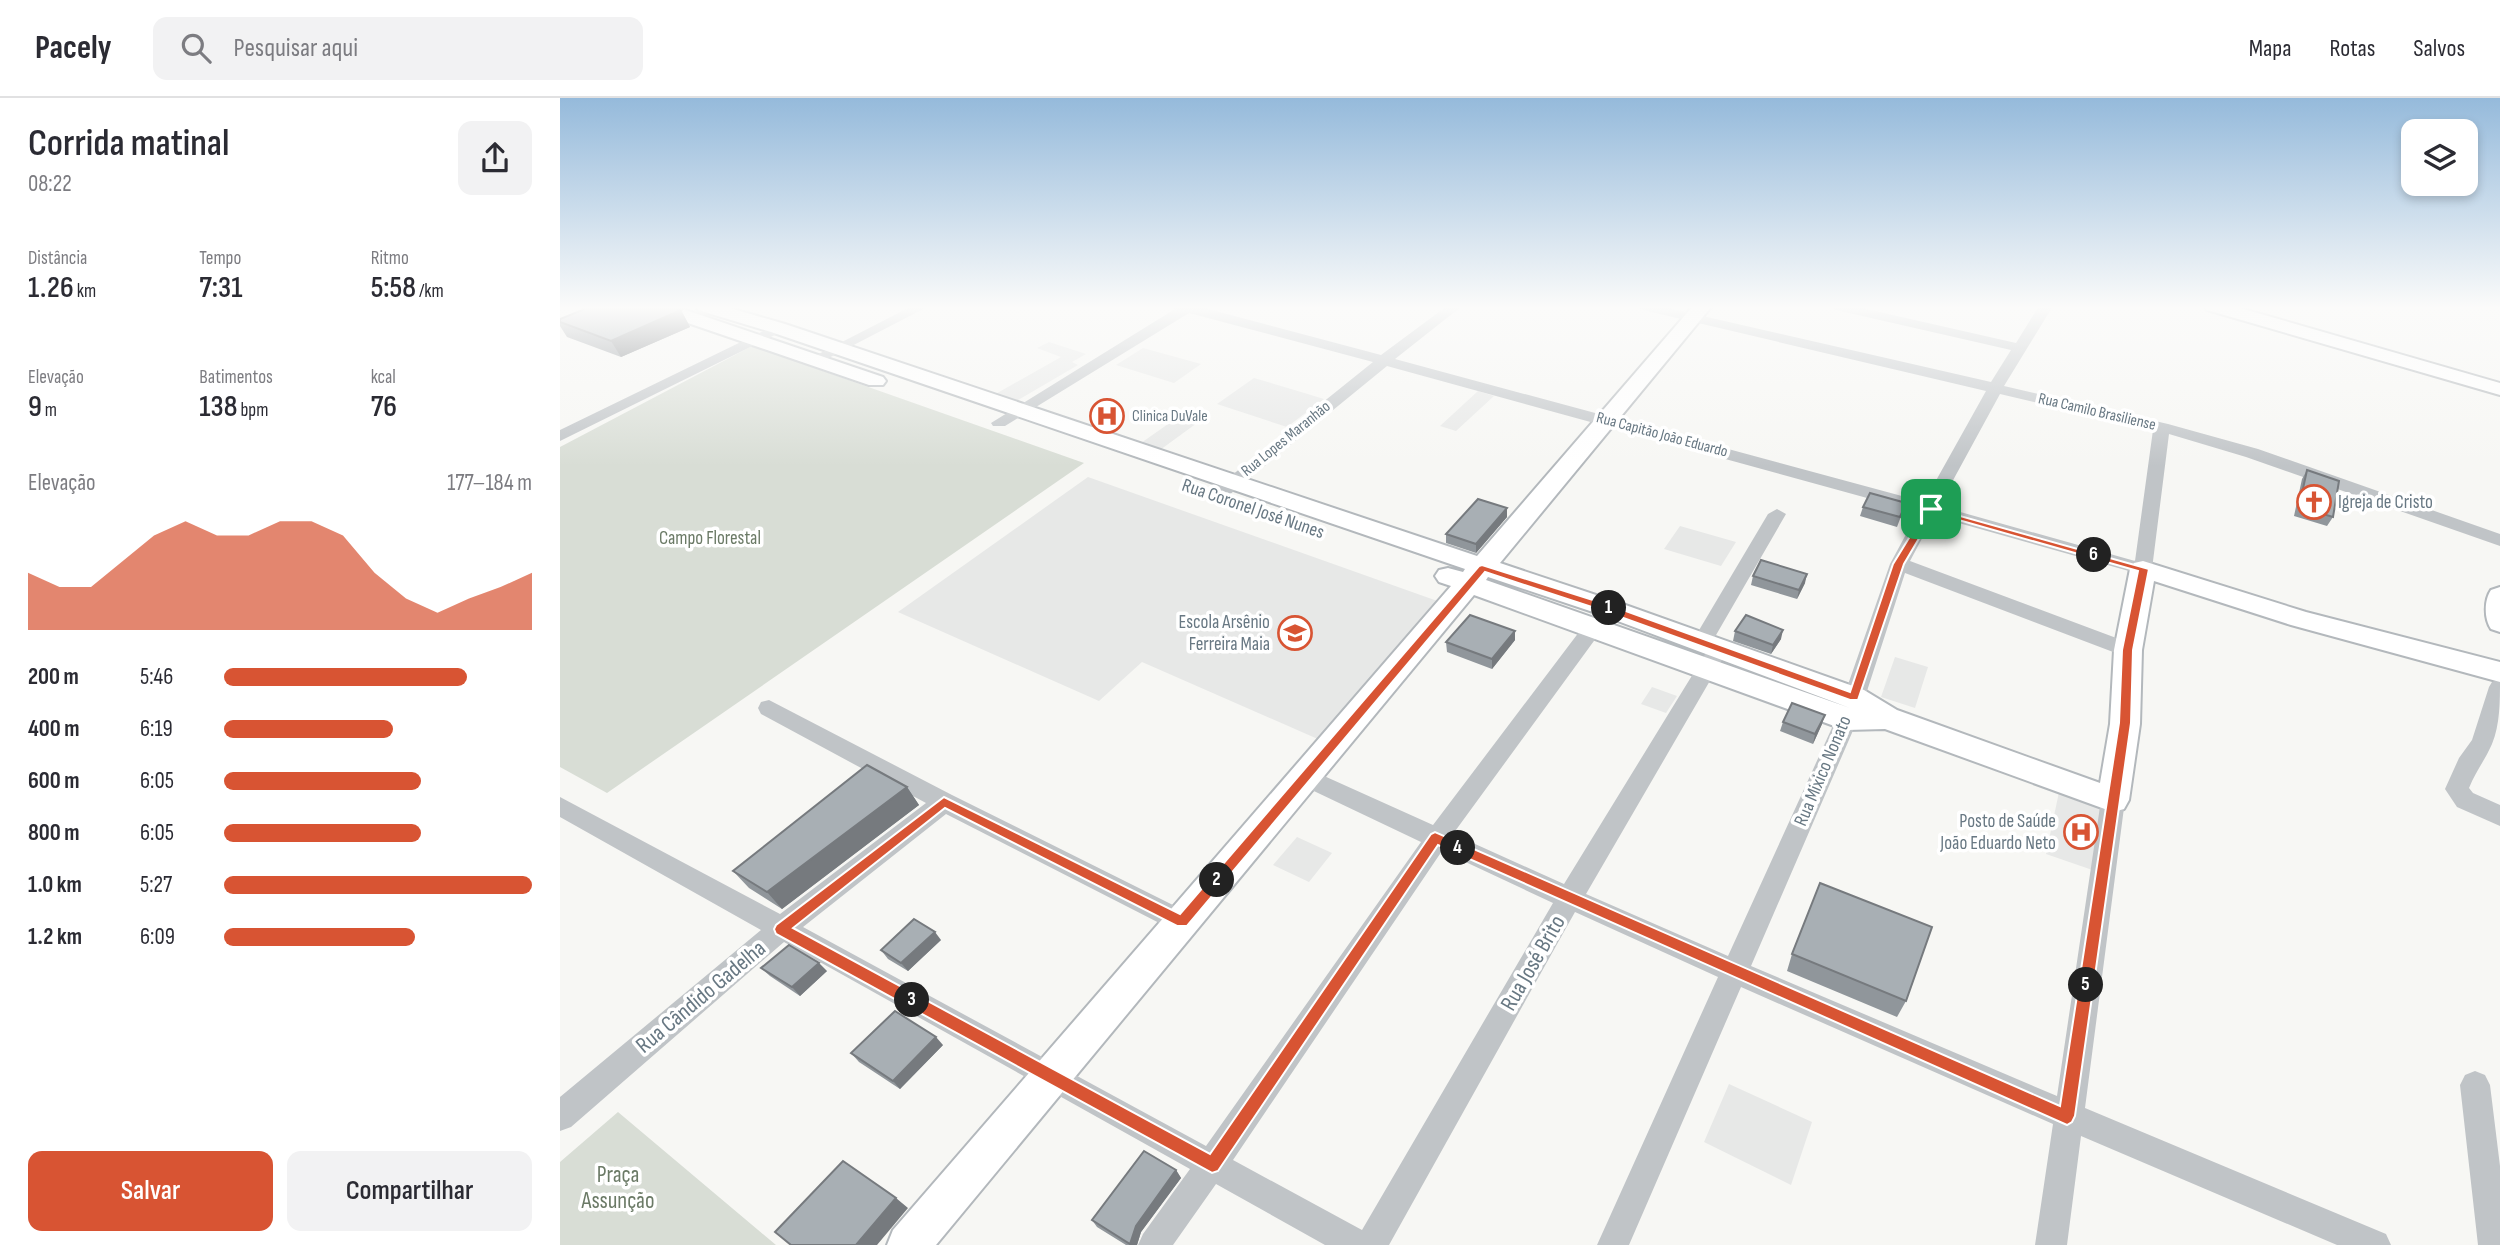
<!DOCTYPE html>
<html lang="pt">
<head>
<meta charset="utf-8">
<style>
  :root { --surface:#fff; --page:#f2f2f3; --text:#2b2b33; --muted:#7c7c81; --line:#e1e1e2; --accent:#d85433 }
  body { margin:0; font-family:"Sofia Sans Condensed",sans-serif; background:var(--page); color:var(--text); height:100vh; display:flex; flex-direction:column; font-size:26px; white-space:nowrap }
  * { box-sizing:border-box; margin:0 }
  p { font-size:23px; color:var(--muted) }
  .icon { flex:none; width:38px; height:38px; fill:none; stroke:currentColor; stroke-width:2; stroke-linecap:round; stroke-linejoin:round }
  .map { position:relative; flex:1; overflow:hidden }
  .panel { display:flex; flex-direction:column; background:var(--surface); width:560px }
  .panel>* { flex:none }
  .controls { position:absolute; left:1841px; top:21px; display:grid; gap:14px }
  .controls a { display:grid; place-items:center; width:77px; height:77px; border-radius:14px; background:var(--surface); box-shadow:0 4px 10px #0003; font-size:35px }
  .pin { position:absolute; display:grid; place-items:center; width:60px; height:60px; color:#fff; margin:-30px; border-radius:14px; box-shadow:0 4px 10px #0006 }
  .km { position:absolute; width:35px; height:35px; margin:-18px; border-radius:50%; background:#222; color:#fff; font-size:19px; line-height:35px; text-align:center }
  .round { display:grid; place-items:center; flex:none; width:74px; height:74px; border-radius:14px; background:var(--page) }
  .headline { display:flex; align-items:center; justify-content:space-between; height:119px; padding:0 28px }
  h1 { font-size:38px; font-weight:600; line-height:52px }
  .metrics { display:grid; grid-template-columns:repeat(3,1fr); gap:10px; height:119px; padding:7px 28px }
  .metrics div { display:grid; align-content:center }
  .metrics b { font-size:30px; font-weight:600 }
  .metrics small { font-size:19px; font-weight:400 }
  .metrics p { font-size:19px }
  .chart { height:196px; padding:14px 28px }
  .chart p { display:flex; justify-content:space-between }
  .chart svg { width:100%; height:126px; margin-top:7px; fill:var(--accent); opacity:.7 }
  .cta { display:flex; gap:14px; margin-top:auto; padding:14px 28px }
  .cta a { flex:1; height:80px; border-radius:14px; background:var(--accent); color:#fff; font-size:28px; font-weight:600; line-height:80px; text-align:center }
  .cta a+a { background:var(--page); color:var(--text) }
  ul { padding:0 28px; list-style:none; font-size:23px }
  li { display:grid; grid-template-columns:112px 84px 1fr; align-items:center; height:52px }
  li i { height:18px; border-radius:9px; background:var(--accent) }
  header { display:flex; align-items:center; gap:42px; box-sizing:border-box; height:98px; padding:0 35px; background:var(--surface); border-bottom:2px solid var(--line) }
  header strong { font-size:33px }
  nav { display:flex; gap:38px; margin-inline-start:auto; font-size:24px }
  .search { width:490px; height:63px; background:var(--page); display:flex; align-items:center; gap:18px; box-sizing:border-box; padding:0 24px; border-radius:14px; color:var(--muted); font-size:26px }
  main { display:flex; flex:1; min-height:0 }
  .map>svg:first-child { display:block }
</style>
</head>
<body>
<header>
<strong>Pacely</strong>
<div class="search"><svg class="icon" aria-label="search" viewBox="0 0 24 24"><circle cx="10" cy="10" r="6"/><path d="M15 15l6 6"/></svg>Pesquisar aqui</div>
<nav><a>Mapa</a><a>Rotas</a><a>Salvos</a></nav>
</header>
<main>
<section class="panel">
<div class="headline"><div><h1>Corrida matinal</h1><p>08:22</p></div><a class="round"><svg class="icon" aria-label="share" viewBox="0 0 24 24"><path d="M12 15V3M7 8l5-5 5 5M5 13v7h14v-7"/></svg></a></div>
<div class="metrics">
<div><p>Distância</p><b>1.26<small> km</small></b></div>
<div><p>Tempo</p><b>7:31</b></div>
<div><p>Ritmo</p><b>5:58<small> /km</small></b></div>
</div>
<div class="metrics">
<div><p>Elevação</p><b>9<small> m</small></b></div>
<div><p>Batimentos</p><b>138<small> bpm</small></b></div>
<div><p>kcal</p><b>76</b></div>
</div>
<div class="chart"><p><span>Elevação</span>177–184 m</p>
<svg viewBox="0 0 160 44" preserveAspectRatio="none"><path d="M0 44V24L10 29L20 29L30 20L40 11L50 6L60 11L70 11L80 6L90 6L100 11L110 24L120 33L130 38L140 33L150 29L160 24V44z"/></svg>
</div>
<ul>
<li><b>200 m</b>5:46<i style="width:79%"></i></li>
<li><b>400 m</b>6:19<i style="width:55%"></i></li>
<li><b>600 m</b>6:05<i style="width:64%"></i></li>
<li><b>800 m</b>6:05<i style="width:64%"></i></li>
<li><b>1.0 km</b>5:27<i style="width:100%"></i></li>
<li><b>1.2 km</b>6:09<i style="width:62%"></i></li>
</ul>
<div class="cta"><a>Salvar</a><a>Compartilhar</a></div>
</section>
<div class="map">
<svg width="1940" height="1147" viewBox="0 0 1940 1147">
  <rect width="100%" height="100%" fill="#f7f7f4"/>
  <path fill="#e7e8e7" d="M489,244L526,256L512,264L518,267L453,305L432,298L501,259L477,250Z
    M583,250L641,266L614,285L556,267Z
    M694,280L741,294L764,301L727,329L657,306Z
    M918,293L934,298L896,333L880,328Z
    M618,319L637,325L600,352L581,345Z
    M528,379L883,505L760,642L582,564L539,603L338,514Z
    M1120,428L1176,444L1161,468L1104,451Z
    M1335,559L1368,569L1355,610L1321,599Z
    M1092,589L1117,598L1106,615L1081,606Z
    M1499,694L1554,713L1544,776L1486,756Z
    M737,739L772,755L749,784L713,767Z
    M1169,986L1252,1024L1231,1087L1144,1044Z"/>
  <path fill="#d8ddd5" d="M192,248L524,365L47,695L0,669V349Z
    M58,1014L216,1147H0V1064Z"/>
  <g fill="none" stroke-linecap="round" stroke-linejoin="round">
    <g stroke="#b3b8bc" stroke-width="4">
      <path id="secondary" d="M88,208H114L323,279L326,283L323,287H309L90,212Z
        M136,208H163L225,226L917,458L1133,208H1152L940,465L1057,504L1304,592L1337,612L1540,685L1550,626L1554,552L1570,471L1574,465L1583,463L1746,514L1940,564V584L1731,527L1594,483L1582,552L1580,626L1569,702L1564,711L1553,714L1325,631L1287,632L1277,629L914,497L376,1147H327L333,1132L891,488L879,484L875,478L879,472L888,470L903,474L905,471L211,234L138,212ZM928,479L1039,516L1290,610L926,482Z
        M1645,208H1673L1940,285V297L1647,212Z
        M1940,489V534L1931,531C1924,521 1924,502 1931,492Z"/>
    </g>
    <path fill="#c0c4c7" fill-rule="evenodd" d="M145,208H163L137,221H127L125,218Z
      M352,208H369L257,266H247L245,263Z
      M612,208H637L821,257L887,208H902L835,261L1364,404L1426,293L1083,212L1076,208H1099L1431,284L1451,252L1276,212L1269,208H1293L1456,245L1479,208H1493L1444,288L1608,326L1698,351L1940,436V448L1686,359L1609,336L1592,471L1590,475L1583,477L1374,418L1350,463L1575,547L1578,552L1575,557H1561L1345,475L1298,621L1191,868L1497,998L1541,702L1545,695L1553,693L1561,695L1565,702L1525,1010L1826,1136L1831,1147H1777L1521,1038L1507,1147H1475L1493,1026L1181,889L1069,1147H1037L1158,879L1015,814L829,1147H765L656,1086L613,1147H578L583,1136L630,1071L224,844L11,1029L0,1033V999L201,832L0,719V699L220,816L366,705L201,616L198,610L201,604L209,602L392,697L631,816L635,824L631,832L622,835L613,832L386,716L243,829L646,1048L861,744L737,685L733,679L737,673L745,670L753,673L873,727L1041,505H1055L1058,510L893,736L1004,786L1152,545H1166L1169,550L1026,796L1168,858L1276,621L1330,466L1358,414L827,268L663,402H651L648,398L651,394L813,264L629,215L445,328H433L431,325L615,211ZM1440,296L1593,332L1575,463L1379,408ZM882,753L993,805L802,1132L673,1062Z
      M218,226L223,227V233L0,343V332Z
      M1217,411L1226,416L1152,544L1149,549H1135L1132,544L1208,416Z
      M1940,581C1940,604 1940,626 1932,646C1925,662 1916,673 1909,690L1913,695L1940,707V728L1897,709L1885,691L1899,660L1912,642L1929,589L1932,584Z
      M1915,973L1925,977L1930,987L1940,1068V1147H1918L1900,987L1905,977Z"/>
    <use href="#secondary" fill="#fff" fill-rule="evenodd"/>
  </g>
  <path fill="#90969b" d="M121,212L130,229L61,259L7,239L0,228V221Z
    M1747,372L1773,419L1767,428L1734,418L1742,381Z
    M1346,405L1337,429L1300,418L1303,409Z
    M947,410V419L916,455L886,445V436Z
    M1193,478L1245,485L1237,501L1191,487Z
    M955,533V542L932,571L887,554L886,544Z
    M1175,533L1221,541L1211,556L1173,543Z
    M1223,624L1262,626L1253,646L1220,633Z
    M347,689L359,707L222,811L189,790L173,773Z
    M381,842L348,873L328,861L321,852Z
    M1232,856L1346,903L1337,919L1227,873Z
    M201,870L267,873L240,898L210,878Z
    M383,947L340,991L299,964L291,955Z
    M616,1072L621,1080L581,1134L577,1147H566L537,1129L532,1122Z"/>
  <path fill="#767a7e" d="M121,212L130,229L61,259L51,243Z
    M947,410V419L916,455V446Z
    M1247,476L1245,485L1237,501L1239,492Z
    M1223,532L1221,541L1211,556L1213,547Z
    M955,533V542L932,571V561Z
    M1265,617L1262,626L1253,646L1255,636Z
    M347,689L359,707L222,811L207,794Z
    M375,834L381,842L348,873L341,865Z
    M259,865L267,873L240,898L232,889Z
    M376,939L383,947L340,991L333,983Z
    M616,1072L621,1080L581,1134L577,1147H570V1146L576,1128Z
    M336,1100L348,1110L317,1147H296Z"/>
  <path fill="#a8afb4" stroke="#767a7e" stroke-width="2" d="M32,208H107L121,212L51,243L0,224V221Z
    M1747,372L1779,383L1773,419L1739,409Z
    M1310,395L1346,405L1340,419L1303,409Z
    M918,401L947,410L916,446L886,436Z
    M1201,462L1247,476L1239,492L1193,478Z
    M910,517L955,533L932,561L886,544Z
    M1186,517L1223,532L1213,547L1175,533Z
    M1232,605L1265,617L1255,636L1223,624Z
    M307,667L347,689L207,794L173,773Z
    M1260,785L1372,829L1346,903L1232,856Z
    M354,821L375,834L341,865L321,852Z
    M229,847L259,865L232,889L201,870Z
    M335,913L376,939L333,983L291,955Z
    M584,1053L616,1072L576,1128L570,1146L532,1122Z
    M283,1063L336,1100L296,1147H231L215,1134Z"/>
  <linearGradient id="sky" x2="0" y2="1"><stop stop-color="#95badb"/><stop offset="0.57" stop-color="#fbfbfa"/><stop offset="1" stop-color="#fbfbfa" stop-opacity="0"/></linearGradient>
  <rect width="1940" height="368" fill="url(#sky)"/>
  <path fill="#d85433" stroke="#fff" stroke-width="2" fill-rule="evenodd" d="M1368,409L1589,471L1573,552L1571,625L1515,1018L1512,1024L1507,1027L878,747L658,1073L652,1075L216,836L214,831L216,827L384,699L620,816L919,468L922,467L1052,508L1290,594L1333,466ZM1374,415L1578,473L1562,552L1559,625L1500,1008L875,734L871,736L650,1056L233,830L385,710L617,828H627L925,474L1044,513L1290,602H1298L1344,466Z"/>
  <defs>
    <g id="hospital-ring" transform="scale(1.75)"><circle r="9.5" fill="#fff" stroke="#d85433" stroke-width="1.5"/><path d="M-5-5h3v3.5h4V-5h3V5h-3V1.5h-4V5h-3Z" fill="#d85433"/></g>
    <g id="church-ring" transform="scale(1.75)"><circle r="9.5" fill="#fff" stroke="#d85433" stroke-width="1.5"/><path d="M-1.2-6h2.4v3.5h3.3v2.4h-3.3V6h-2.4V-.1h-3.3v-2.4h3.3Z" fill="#d85433"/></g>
    <g id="school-ring" transform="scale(1.75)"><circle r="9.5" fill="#fff" stroke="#d85433" stroke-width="1.5"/><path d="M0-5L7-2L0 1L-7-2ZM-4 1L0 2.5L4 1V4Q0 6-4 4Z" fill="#d85433"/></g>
  </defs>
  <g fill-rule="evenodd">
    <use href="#hospital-ring" x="547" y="318"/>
    <use href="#church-ring" x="1754" y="404"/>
    <use href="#school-ring" x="735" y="535"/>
    <use href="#hospital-ring" x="1521" y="734"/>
  </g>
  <g text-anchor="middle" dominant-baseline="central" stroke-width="7" stroke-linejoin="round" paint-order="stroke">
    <g font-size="16" fill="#687883" stroke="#fff">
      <text transform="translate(1537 314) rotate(13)">Rua Camilo Brasiliense</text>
      <text transform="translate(1102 337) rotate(15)">Rua Capitão João Eduardo</text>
      <text transform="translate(726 341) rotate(-39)">Rua Lopes Maranhão</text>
    </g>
    <g font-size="16" fill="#687883" stroke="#fff" text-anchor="start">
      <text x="572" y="318">Clinica DuVale</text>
    </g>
    <g font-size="19" fill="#687883" stroke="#fff" text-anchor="end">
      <text x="1778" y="404" text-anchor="start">Igreja de Cristo</text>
      <text x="710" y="524">Escola Arsênio<tspan x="710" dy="22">Ferreira Maia</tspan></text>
      <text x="1496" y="723">Posto de Saúde<tspan x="1496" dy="22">João Eduardo Neto</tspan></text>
    </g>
    <g font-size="19" fill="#687883" stroke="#fff">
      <text transform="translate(693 411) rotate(19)">Rua Coronel José Nunes</text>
      <text transform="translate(1263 673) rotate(-67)">Rua Mixico Nonato</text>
    </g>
    <g font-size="19" fill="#6b7a66" stroke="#fff">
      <text x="150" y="440">Campo Florestal</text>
    </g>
    <g font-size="23" fill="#687883" stroke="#fff">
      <text transform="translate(973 865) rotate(-60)">Rua José Brito</text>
      <text transform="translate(141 899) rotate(-40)">Rua Cândido Gadelha</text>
    </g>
    <g font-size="23" fill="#6b7a66" stroke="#fff">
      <text x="58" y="1077">Praça<tspan x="58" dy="26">Assunção</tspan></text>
    </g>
  </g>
</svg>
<div class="controls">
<a><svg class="icon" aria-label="layers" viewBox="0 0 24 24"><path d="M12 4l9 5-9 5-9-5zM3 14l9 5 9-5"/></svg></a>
</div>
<div class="pin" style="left:1371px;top:411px;background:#1e9e55"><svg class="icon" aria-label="arrive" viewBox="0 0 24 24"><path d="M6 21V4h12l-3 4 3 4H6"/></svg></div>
<b class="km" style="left:1049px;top:510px">1</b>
<b class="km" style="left:657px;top:782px">2</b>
<b class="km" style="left:352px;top:902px">3</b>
<b class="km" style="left:898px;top:750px">4</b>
<b class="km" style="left:1526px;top:887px">5</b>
<b class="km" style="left:1534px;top:457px">6</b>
</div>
</main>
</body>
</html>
